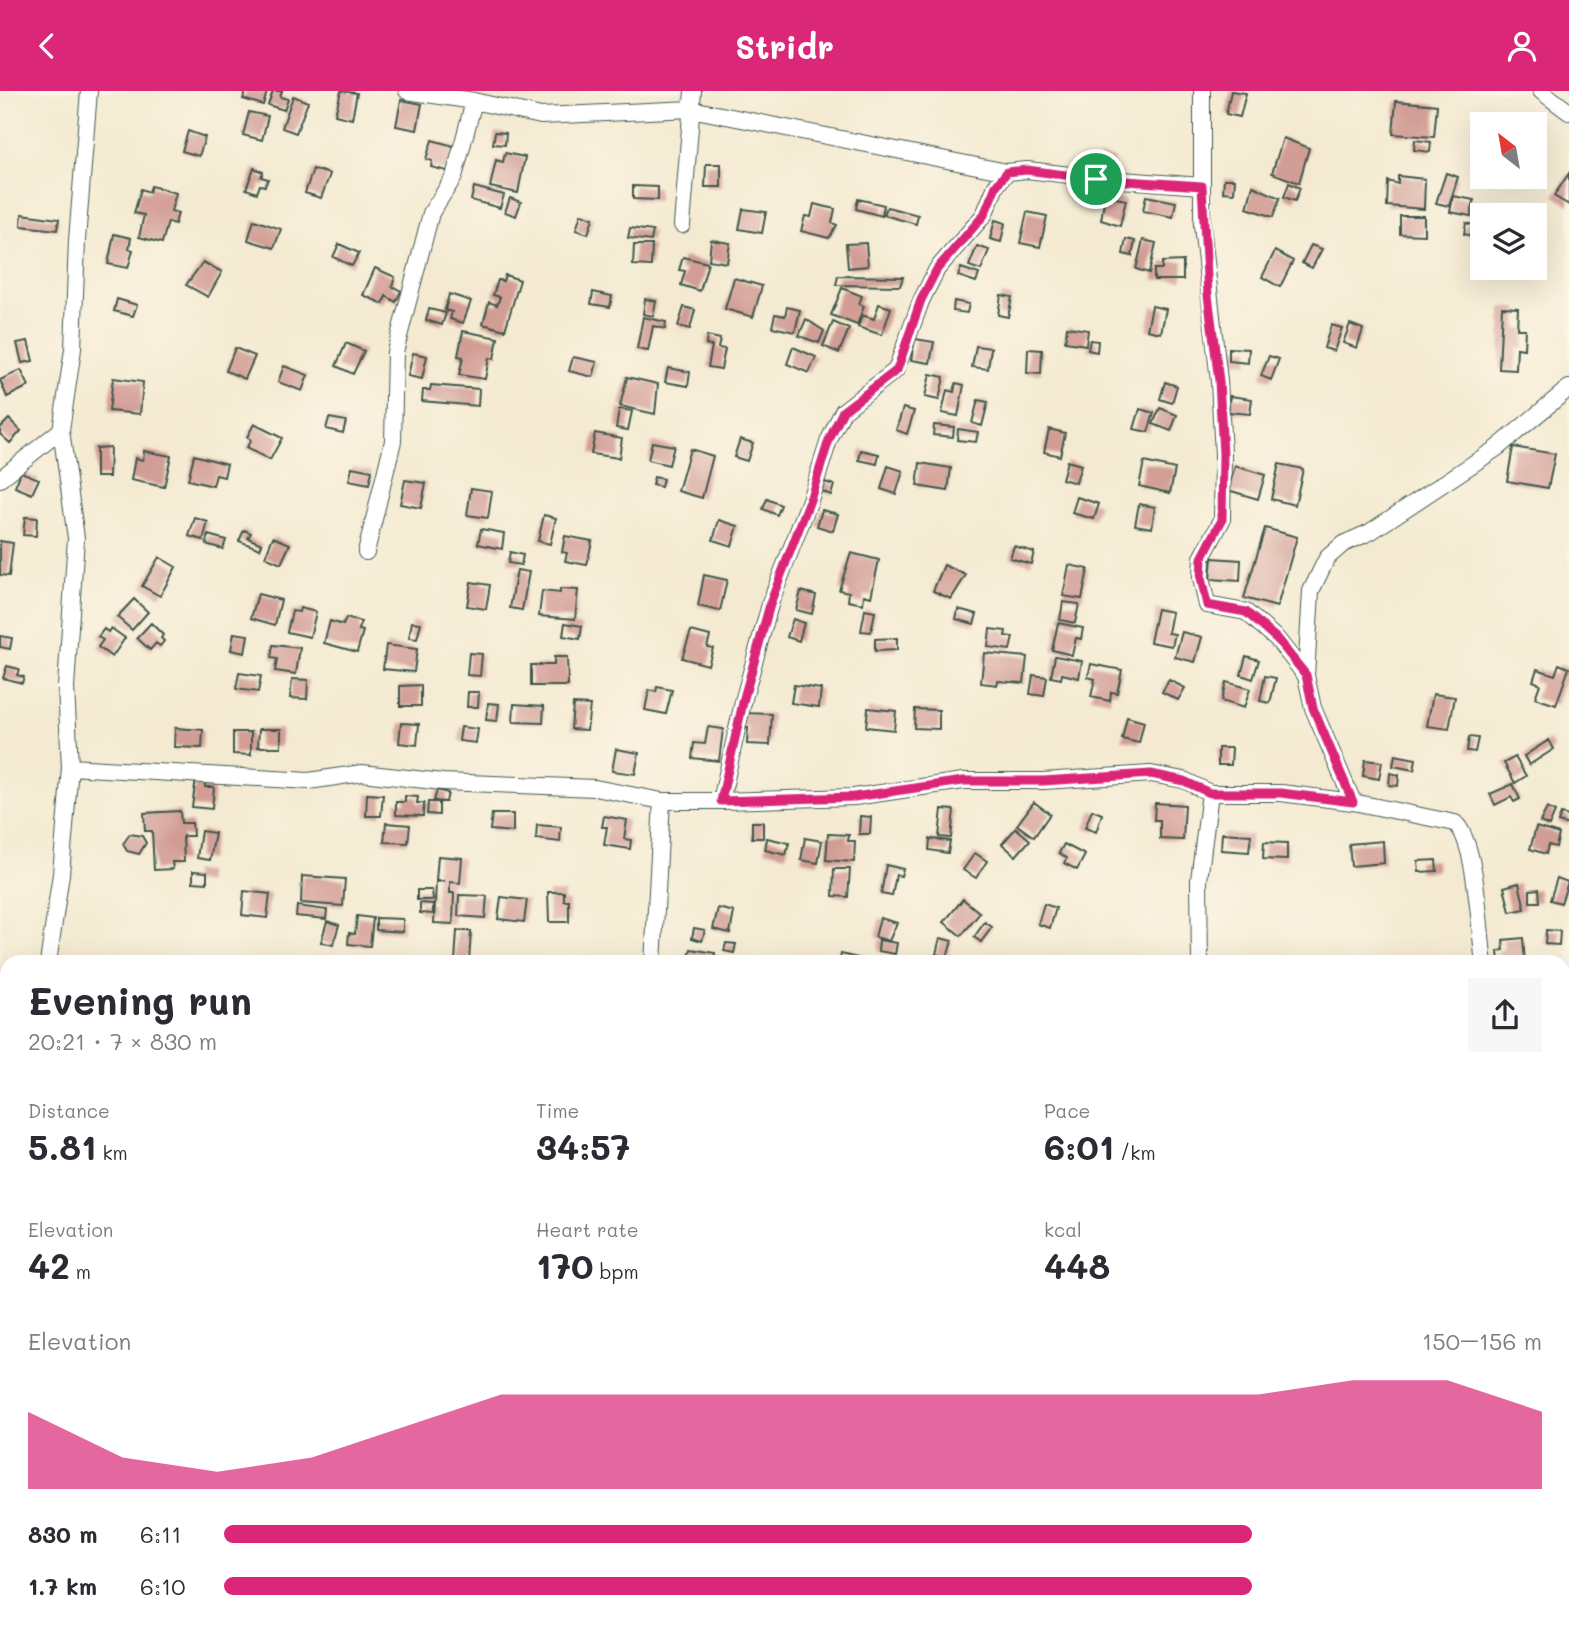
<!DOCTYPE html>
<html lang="en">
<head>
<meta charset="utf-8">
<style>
  :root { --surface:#fff; --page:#f7f7f7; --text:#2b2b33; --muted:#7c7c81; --accent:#db2777 }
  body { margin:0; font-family:Mali,sans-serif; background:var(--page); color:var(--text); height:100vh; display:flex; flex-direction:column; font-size:26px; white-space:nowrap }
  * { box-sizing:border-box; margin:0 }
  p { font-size:23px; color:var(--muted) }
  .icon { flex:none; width:38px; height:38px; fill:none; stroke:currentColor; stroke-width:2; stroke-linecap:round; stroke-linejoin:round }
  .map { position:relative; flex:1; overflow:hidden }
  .side { position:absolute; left:0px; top:864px; width:1570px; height:674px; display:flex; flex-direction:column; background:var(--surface); border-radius:21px 21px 0 0; box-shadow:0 7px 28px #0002 }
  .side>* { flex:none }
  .needle { width:46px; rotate:329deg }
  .fabs { position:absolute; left:1470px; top:21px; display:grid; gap:14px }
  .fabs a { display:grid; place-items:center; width:77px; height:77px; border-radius:0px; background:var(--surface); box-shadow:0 7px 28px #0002; font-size:35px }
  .pin { position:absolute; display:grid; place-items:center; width:60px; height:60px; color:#fff; margin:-30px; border:4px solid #fff; border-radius:50%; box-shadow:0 2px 7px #0007 }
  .round { display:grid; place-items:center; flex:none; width:74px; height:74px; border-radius:0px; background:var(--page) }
  .overview { display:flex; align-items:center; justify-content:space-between; height:119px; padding:0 28px }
  h1 { font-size:38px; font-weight:800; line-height:52px }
  .stats { display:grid; grid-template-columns:repeat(3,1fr); gap:10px; height:119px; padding:7px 28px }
  .stats div { display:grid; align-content:center }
  .stats b { font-size:35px; font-weight:800 }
  .stats small { font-size:19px; font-weight:400 }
  .stats p { font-size:19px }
  .chart { height:196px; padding:14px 28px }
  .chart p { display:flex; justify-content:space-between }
  .chart svg { width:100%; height:126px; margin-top:7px; fill:var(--accent); opacity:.7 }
  ul { padding:0 28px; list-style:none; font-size:23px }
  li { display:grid; grid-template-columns:112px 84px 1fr; align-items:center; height:52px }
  li i { height:18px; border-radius:9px; background:var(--accent) }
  header { display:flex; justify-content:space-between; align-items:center; height:91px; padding:0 28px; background:var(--accent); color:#fff; font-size:32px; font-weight:800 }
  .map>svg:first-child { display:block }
</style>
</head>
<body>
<header><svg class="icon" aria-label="back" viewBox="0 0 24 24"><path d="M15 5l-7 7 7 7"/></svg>Stridr<svg class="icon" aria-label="person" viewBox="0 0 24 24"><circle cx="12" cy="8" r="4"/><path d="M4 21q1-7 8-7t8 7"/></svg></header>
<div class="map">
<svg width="1569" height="1537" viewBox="0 0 1569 1537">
  <rect width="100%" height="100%" fill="#fcf5e5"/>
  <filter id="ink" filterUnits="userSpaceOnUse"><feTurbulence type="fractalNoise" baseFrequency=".0143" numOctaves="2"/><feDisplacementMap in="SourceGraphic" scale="14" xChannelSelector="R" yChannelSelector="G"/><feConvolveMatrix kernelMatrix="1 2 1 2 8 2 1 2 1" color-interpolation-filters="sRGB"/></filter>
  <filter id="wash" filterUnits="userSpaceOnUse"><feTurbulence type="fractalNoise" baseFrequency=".00686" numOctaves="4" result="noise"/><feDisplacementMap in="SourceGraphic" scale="28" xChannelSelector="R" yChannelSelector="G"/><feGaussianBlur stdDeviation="1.57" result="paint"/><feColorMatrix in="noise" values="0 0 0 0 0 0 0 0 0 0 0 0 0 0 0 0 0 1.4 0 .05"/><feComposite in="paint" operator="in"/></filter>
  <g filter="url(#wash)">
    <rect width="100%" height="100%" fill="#f4ead1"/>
    <g id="blocks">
      <path fill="#d29d95" d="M246,0L267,1L263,14L243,8Z
        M273,0H282L280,6L288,8L284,19L268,14Z
        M341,0L357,2L352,28L335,24Z
        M1231,0L1246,2L1240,26L1226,23Z
        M293,5L308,11L296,42L282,37Z
        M401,9L422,13L417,39L396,35Z
        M1396,10L1437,14L1434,46L1393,43Z
        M249,21L268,25L262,49L243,44Z
        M188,40L205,46L199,65L182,60Z
        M495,41L506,42L505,54L493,53Z
        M1283,47L1309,57L1299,92L1272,82Z
        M432,49L457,56L451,81L431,76L432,70L426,68Z
        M1415,49L1431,51L1430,61L1414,59Z
        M505,62L525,66L518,102L490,96L496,69L503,71Z
        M1099,65L1114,68L1113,77L1097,74Z
        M706,73H721V96H705Z
        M254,77L263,81L261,86L268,88L265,95L260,94L257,102L246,98Z
        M313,78L330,83L321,107L305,102Z
        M1446,82L1458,86L1449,115L1436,112Z
        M1569,82V114L1554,105Z
        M1398,85L1425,88L1424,118L1387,115L1388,90L1398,93Z
        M1224,88H1235L1234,102L1223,101Z
        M1289,92L1300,97L1295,110L1284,106Z
        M151,95L176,102L171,120L178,122L175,133L168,131L162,152L139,146L144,124L134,122L141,98L149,101Z
        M633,95L658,96V109L633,108Z
        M1253,95L1280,107L1273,126L1247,117Z
        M474,96L504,104L500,117L471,109Z
        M1105,105L1126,109L1120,135L1101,129Z
        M1146,105L1176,111L1173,126L1143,120Z
        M1453,105L1474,109L1471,125L1450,121Z
        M510,107L521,111L516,125L505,121Z
        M858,108L884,114L882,125L856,118Z
        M814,113L835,118L832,132L837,134L829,147L801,140L805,125L811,126Z
        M887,116L918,124L916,133L884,124Z
        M743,118L766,121L762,142L739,138Z
        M1027,121L1047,125L1040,156L1020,152Z
        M22,123L59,128L57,139L21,135Z
        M581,123L593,127L588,143L576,139Z
        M1400,125H1424V144L1400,143Z
        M254,129L281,138L274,157L248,149Z
        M995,129L1005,132L1001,151L990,148Z
        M1466,132L1482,136L1481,147L1464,143Z
        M630,137L653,140L651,150L628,147Z
        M114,143L131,147L129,158L133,159L128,177L108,173Z
        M1126,148L1135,150L1132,165L1123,163Z
        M711,149L730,152L727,172L709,169Z
        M1143,149L1156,152L1149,182L1136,178Z
        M866,152L868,175L848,177L846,153Z
        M339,153L359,162L352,175L333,166Z
        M634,154H652L651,175L633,174Z
        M1311,154L1322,158L1312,177L1302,172Z
        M977,155L989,159L981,179L969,175Z
        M1275,160L1293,170L1280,196L1262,186Z
        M683,166L708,172L700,200L681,194L685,180L679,179Z
        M1183,170V189H1154V178H1162V171Z
        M203,171L222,181L208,206L186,194Z
        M375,177L395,186L392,195L401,200L396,211L386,205L383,213L363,204Z
        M961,177L979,183L976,191L958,185Z
        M505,184L520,189L505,239L483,233L489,211L497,214L500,206L493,204L498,189L503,190Z
        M838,185L903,186L900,195L836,194Z
        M734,187L762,195L753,226L725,218Z
        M842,197L862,205L859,213L864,215L857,234L831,224Z
        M593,201L612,205L610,216L591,213Z
        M449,203L471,210L463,232L450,228L452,221L445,219Z
        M1001,204L1012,206L1008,226L998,224Z
        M117,208L137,214L133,225L114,220Z
        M645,208L656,210L653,225L643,223Z
        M954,210L969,213L967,222L953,220Z
        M879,213L891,217L882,244L858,236L862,224L874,228Z
        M1152,215L1166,218L1161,242L1147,239Z
        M684,216L695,219L690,238L678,235Z
        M787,216L800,219L795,241L772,236L775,223L785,225Z
        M1502,216L1518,217L1517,238H1525L1524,258L1517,257L1516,279L1499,278Z
        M429,218L446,222L442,234L426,229Z
        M643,226L666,231L665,238L653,235L648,260L637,258Z
        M806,228L824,240L819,252L799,245Z
        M833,231L849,238L839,262L823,255Z
        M1350,233L1363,238L1357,257L1343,252Z
        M1331,234L1342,237L1334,260L1324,257Z
        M1067,236L1088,239L1086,254L1065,251Z
        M463,240L498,247L494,268L489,267L485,288L459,284L463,266L458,265Z
        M707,245L720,248L718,257L725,258L721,278L708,276L712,255L706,254Z
        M915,248L934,251L930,272L911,269Z
        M1090,249L1098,250L1097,261L1088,259Z
        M28,250L33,270L22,272L17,252Z
        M346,252L364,260L353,283L336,275Z
        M976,255L991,257L988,278L972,276Z
        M793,256L816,266L809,282L787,273Z
        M235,257L255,265L245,288L226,280Z
        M1229,257L1249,258L1248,272L1229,270Z
        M1028,258L1042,259L1041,283L1027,282Z
        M413,262L427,265L422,288L408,285Z
        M1269,265L1279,268L1271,289L1261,285Z
        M573,266L597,271L593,286L569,280Z
        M284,275L308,284L302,300L278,291Z
        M668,277L690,281L688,295L665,291Z
        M21,279L29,295L7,306L0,289Z
        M930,283L944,286L939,309L925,306Z
        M627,286L658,293L655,323L620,315Z
        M113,287L143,291L140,323L109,320Z
        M1165,291L1177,295L1172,312L1160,308Z
        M956,292L964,294L958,325L942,322L947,299L954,301Z
        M431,294L479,298L478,315L422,310L423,299H430Z
        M1230,305L1252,308L1250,323L1228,321Z
        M978,309L988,311L982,335L972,332Z
        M903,317L914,320L907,343L896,339Z
        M1160,317L1177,324L1171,340L1153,333Z
        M619,318L632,320L628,339L616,337Z
        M1140,318L1154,322L1148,341L1134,338Z
        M329,327L346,330L343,342L326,338Z
        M9,328L21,340L10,352L0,343V337Z
        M254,333L282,347L270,369L246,357L251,349L247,346Z
        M934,334L954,336L953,346L933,344Z
        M958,338L978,341L976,351L957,349Z
        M1049,338L1065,342L1060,365L1044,361Z
        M595,342L622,347L619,367L591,363Z
        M740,348L753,352L747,370L734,366Z
        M652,351L674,355L669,374L648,369Z
        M110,356L109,386H96V357Z
        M1513,356L1555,363L1548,397L1507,390Z
        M690,358L713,365L702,407L678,400Z
        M861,359L879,363L877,373L859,369Z
        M144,360L171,365L164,396L131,389L135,367L143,369Z
        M194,364L227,373L224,386L216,384L213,395L188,389Z
        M1067,370L1081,374L1076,392L1062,388Z
        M1144,371L1175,378L1170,402L1139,395Z
        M920,372L951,377L948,400L917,395Z
        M1279,373L1303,378L1295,414L1271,408Z
        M888,375L903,380L896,403L881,398Z
        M1235,375L1265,384L1258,408L1228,399Z
        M352,376L372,380L369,394L349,390Z
        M21,381L39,388L32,403L15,396Z
        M654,386L663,388L661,396L652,394Z
        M405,389L426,392L421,417L400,413Z
        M825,391L834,394L831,404L821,400Z
        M471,397L492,400L488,427L467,424Z
        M1077,406L1099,413L1094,428L1072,422Z
        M767,408L781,414L777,424L763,418Z
        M1139,413L1155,416L1152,437L1135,434Z
        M822,419L838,423L833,440L817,435Z
        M544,424L556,427L550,453L538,450Z
        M25,426L37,427L36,445L23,444Z
        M195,427L208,431L203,449L189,445Z
        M719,429L738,435L732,455L713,449Z
        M1265,437L1297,446L1277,516L1244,507Z
        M481,438L504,442L502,458L478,453Z
        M244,439L251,442L248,447L262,453L260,458L239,450Z
        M208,444L226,449L223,458L206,453Z
        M565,445L592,450L587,474L565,470L567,462L562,461Z
        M273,446L290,453L281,473L265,466Z
        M0,450L13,452L9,485L0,484Z
        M1014,455L1034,461L1031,473L1010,467Z
        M510,461L523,464L521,474L508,472Z
        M851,462L879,469L871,506L864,504L863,513L848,510L849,501L839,499Z
        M159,466L176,476L160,505L142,495Z
        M1212,467L1241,469L1240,490L1210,488Z
        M944,474L966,484L951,508L933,500Z
        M1069,474L1088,478L1082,508L1063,505Z
        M517,479L529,481L522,519L510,517Z
        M704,484L727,489L720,520L698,515Z
        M471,491L490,494L486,518L467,515Z
        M560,498L578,499L575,528L539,525L542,500L560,502Z
        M801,500L816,504L812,523L796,519Z
        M258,503L281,509L275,534L251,527Z
        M134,508L148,521L132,539L117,526Z
        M1063,511L1079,513L1075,532L1060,529Z
        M300,517L316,521L310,546L287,541L292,520L299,521Z
        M958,518L977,523L974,533L956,528Z
        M1157,518L1172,521L1168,542L1175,543L1172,555L1150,551Z
        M865,519L875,521L871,541L861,540Z
        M346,527L361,531L359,539L363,540L357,561L324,552L330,530L343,534Z
        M793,528L804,532L799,550L787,546Z
        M412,531L421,532L417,548L409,547Z
        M151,532L163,544L161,547L164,550L160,555L156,552L150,559L137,547Z
        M565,532L582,535L580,548L563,545Z
        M1058,532L1083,537L1081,548L1076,547L1072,564L1052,559Z
        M111,537L125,547L112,566L98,556L103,549L98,546L104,538L108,541Z
        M990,538L1006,540L1005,545L1013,546L1010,559L988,556Z
        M691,540L710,545L707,556L713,557L708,574L682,567Z
        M1182,541L1202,546L1195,571L1175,566Z
        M234,542L248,544L245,562L231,559Z
        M0,545L12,547L10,558L0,556Z
        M897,547V559L875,560V548Z
        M273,554L300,557L296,583L275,580L277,568L271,567Z
        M386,554L417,558L414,581L383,578Z
        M469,562L482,563L480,585L467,584Z
        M984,562L1027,566L1024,592L998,590L997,594L981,592Z
        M1055,565L1082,570L1079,587L1062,583L1061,588L1051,586Z
        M1246,565L1259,569L1253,588L1241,584Z
        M554,566H567L568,595H531V574H554Z
        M1091,573L1122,579L1117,602L1111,601L1110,610L1091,606L1095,588L1088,586Z
        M1559,573L1569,577L1556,614L1535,607L1540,593L1533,590L1537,578L1555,584Z
        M7,575L19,578L17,584L24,586L22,592L3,587Z
        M239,582L261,585L258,601L236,598Z
        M1033,584L1047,586L1044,605L1030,603Z
        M1265,585L1276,587L1270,612L1260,610Z
        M292,588L308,589L307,608L290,607Z
        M1169,589L1185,597L1178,609L1162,601Z
        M1226,591L1250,598L1244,617L1221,610Z
        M421,594V615H400V595Z
        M794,594L821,598L819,616L791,612Z
        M657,596L672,599L666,623L645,619L649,599L656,601Z
        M468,601H479L478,616H467Z
        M1433,603L1455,606L1449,638L1427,635Z
        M488,612L499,613L497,630L486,629Z
        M514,613L544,615L543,632L513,631Z
        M573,613L590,614L587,639L571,638Z
        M868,617L896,620L894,639L866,636Z
        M915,618L939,619V638L914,637Z
        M743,622L772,623L770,654L747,653L748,637H743Z
        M1127,626L1144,631L1139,652L1122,648Z
        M401,632L419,633L417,654L399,652Z
        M461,636L478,638L476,652L459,650Z
        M708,636L723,638L719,670L692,667L694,652L705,653Z
        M175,637L203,639L202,657L174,656Z
        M259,638H281V656H258Z
        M233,641H251V664L233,663Z
        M1469,646L1478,647L1475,661L1467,660Z
        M1549,649L1554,658L1529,674L1524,665Z
        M1218,657H1232L1231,674H1218Z
        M616,658L639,662L635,683L612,680Z
        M1395,664L1416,668L1414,679L1393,675Z
        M1515,666L1526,685L1515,692L1504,672Z
        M1365,669L1382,671L1379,688L1363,685Z
        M1390,682L1399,684L1398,695L1389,694Z
        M196,687L205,688V696H214L212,718L192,716Z
        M1513,693L1520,708L1514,711L1511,706L1495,714L1490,703Z
        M437,699L448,702L446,711L434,710Z
        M367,703L383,704L381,725H366Z
        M405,705L418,706L417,712H424L423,725L396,724V711H405Z
        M428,711H439V724L427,723Z
        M1034,711L1050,723L1034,746L1017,734Z
        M1155,712L1185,714L1183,749L1160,748V729H1154Z
        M1547,717L1555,721L1549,735L1540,731Z
        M942,718L954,719L951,747L939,746Z
        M1092,719L1102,723L1096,741L1085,737Z
        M180,720L181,732H192L193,745H183L184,771H172L173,778L154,779L152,740H145L144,722Z
        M492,723H513V741L490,739Z
        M1561,723L1569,725V734L1558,731Z
        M604,725L627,729L624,748L631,749L630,758L604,754L607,736H602Z
        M860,725L871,726L870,743H859Z
        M752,731H763V747H752Z
        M386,732L410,734L408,752L384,751Z
        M537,734L561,736L560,751L536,748Z
        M1536,736L1559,743L1556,756L1548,754L1546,763L1530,758Z
        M1016,737L1030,749L1016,765L1002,753Z
        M201,740L215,742L210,769L197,767Z
        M1222,742L1251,744L1249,761L1221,759Z
        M130,743L142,745L146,752L139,763L127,760L123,753Z
        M828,743L849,744L848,750H855L854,771L826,769Z
        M767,747L789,752L786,764L765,759Z
        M805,747L822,750L818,772L801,769Z
        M930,748L950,750L948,762L929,759Z
        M1383,750L1384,772L1351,775L1349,753Z
        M1264,751L1287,752V769L1263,768Z
        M1064,753L1085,764L1077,779L1064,772L1067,767L1059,762Z
        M975,762L987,770L976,787L963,779Z
        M438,765L462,767L460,792L450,791V802H454L453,833L434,832L436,791L445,790H436Z
        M1436,769L1437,780L1419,781L1418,770Z
        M886,774L903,778L901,785L896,784L892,805L881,803Z
        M834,778H850L848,806L833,805Z
        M193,780L207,781V792L193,791Z
        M302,785L345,788L343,815L301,812Z
        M1557,787L1568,791L1561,812L1550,809Z
        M1519,792L1525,818L1510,821L1504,796Z
        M1539,798L1540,811H1530V799Z
        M417,799H432L433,809H417Z
        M244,800L270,803L267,827L242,824Z
        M548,801H564V810H569V831H549Z
        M459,804L487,805L485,827L458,825Z
        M501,806L527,809L524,831L498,828Z
        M963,808L980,822L961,845L944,831Z
        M420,812L433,813V823L420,822Z
        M1044,813L1056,817L1050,837L1038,833Z
        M297,815L327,819L326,828L296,825Z
        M718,817L734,821L730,842L713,838Z
        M357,825L373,827L370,855L348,853L349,842L355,843Z
        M376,827L403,828V841L376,839Z
        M880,827L897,832L889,850L875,846Z
        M327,830L339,834L333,854L321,851Z
        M985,831L992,836L981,851L974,846Z
        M694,837L705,839L702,850L692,847Z
        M1546,839L1560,840L1559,854L1545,853Z
        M457,840H471L469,871L455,870Z
        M940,847L952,850L947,866L936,863Z
        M1523,847L1525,872H1499L1498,860L1504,859L1503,849Z
        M879,849L897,852L895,863L878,860Z
        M726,852L736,853L734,862L724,860Z
        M691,858L715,862L713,872L688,869Z
        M841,863L866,869V872H839Z
        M546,1531H582L585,1537H549Z
        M1451,1531L1453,1537H1431L1430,1534Z"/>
    </g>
  </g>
  <g filter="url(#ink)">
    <use href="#blocks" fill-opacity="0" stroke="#3f574c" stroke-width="2"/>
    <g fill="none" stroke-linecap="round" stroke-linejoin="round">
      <g stroke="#3f574c" stroke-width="18">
        <path id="street" d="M407,0L474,10L541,25L691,18L1007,81
          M1202,0V134L1219,290L1223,363L1222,429L1202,467L1201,487L1207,514L1246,521L1277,548L1306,585
          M1541,0L1569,21
          M682,134L693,0
          M0,388L61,339
          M366,461L393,350L395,261L431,122L454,86L474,10
          M70,676L309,690L362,682L443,691L595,697L662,710H721L854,706L963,690H1043L1151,683L1184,689L1210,702H1281L1353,711L1455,732C1477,751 1479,840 1484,872
          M721,710L744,607L771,510L810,409L829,349L843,320L896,279L921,210L937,178L984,124L996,95L1007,81L1027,79L1096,87L1202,95
          M1353,711L1313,617L1306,585L1311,500L1327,467L1343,453L1370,441L1497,357L1569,297
          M48,872L61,783L70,676L66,596L76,447L61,339L73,258L77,149L89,0
          M653,872L662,710
          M1200,872L1199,789L1210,702
          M1563,901L1569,906
          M1563,1245L1569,1264
          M331,1537L332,1531
          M1564,1537L1569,1525"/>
      </g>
      <use href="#street" stroke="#fff" stroke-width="16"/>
    </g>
  </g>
  <g fill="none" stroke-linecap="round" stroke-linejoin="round" filter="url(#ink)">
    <g stroke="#fff" stroke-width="14">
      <path id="route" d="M1027,79L1096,88L1202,95L1208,204L1219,290L1223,363L1222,429L1202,467L1201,487L1207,514L1246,521L1277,548L1306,584L1313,617L1353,711L1281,702H1210L1184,690L1151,683L1043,690H963L854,706L721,710L744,607L771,510L810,409L829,349L843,320L897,279L921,209L937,178L984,124L996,95L1007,81Z"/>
    </g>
    <use href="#route" stroke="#db2777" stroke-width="9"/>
  </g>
</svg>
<div class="fabs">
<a><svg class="needle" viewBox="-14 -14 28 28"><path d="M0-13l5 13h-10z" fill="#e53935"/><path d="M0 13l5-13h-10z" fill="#7c7c81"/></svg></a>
<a><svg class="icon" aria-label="layers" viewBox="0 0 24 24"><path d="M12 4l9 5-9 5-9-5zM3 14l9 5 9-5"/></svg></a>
</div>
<div class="pin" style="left:1096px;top:88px;background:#1e9e55"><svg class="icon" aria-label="arrive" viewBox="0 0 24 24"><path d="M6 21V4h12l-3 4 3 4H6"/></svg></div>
<section class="side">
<div class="overview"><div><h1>Evening run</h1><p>20:21 · 7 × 830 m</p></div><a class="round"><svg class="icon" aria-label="share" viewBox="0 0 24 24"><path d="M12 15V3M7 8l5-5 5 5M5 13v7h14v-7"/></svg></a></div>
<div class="stats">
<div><p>Distance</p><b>5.81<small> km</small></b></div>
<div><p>Time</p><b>34:57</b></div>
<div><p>Pace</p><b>6:01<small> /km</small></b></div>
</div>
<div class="stats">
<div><p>Elevation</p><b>42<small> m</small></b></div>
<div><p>Heart rate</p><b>170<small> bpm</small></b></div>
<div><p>kcal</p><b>448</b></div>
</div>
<div class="chart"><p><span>Elevation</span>150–156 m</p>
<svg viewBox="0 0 160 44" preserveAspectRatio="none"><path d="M0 44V17L10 33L20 38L30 33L40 22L50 11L60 11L70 11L80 11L90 11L100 11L110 11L120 11L130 11L140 6L150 6L160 17V44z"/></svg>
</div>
<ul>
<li><b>830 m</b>6:11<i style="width:78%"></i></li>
<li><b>1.7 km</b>6:10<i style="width:78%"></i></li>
</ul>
</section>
</div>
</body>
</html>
